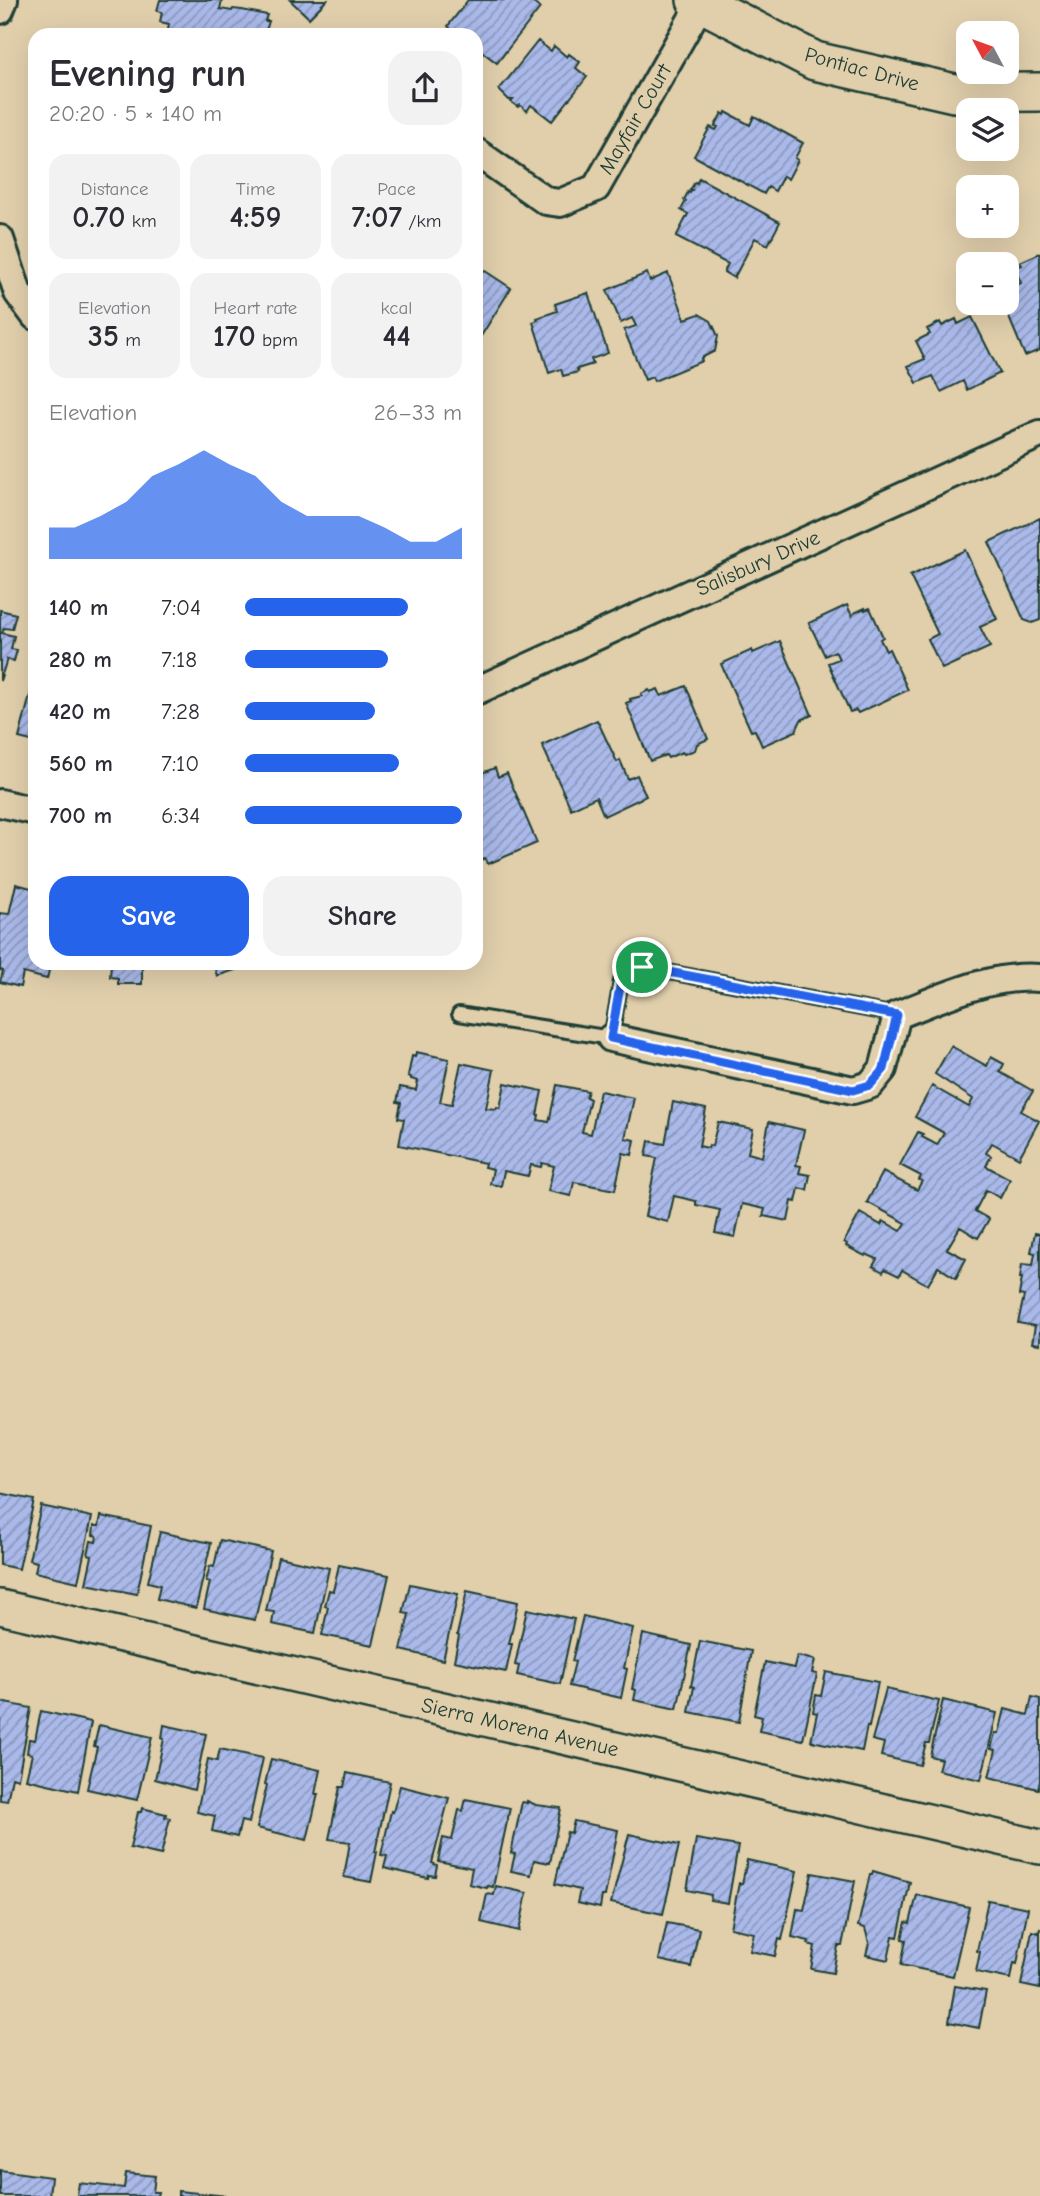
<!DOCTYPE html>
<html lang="en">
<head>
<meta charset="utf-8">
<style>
  :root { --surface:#fff; --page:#f2f2f3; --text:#2b2b33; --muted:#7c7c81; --accent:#2563eb }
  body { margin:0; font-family:"Comic Neue",sans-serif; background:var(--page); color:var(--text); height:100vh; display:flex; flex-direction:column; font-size:26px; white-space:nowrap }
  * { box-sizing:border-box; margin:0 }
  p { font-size:23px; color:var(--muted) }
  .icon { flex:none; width:38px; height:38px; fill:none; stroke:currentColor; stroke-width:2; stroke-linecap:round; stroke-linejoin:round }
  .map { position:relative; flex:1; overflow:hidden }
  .details { position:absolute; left:28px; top:28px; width:455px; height:942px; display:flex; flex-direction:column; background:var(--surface); border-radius:21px; box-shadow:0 7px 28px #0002 }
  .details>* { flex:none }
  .needle { width:46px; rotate:311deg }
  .fabs { position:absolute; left:956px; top:21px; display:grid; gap:14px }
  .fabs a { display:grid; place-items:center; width:63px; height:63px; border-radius:14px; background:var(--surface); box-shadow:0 7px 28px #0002; font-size:35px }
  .pin { position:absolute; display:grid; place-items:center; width:60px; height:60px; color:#fff; margin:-30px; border:4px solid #fff; border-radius:50%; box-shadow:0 2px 7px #0007 }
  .round { display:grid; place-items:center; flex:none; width:74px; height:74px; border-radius:21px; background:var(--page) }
  .overview { display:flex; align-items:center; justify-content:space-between; height:119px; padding:0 21px }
  h1 { font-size:38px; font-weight:600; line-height:52px }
  .stats { display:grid; grid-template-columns:repeat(3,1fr); gap:10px; height:119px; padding:7px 21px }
  .stats div { display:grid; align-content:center; border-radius:18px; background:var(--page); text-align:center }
  .stats b { font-size:30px; font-weight:600 }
  .stats small { font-size:19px; font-weight:400 }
  .stats p { font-size:19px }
  .chart { height:196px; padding:14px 21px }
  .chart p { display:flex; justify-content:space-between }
  .chart svg { width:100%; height:126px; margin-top:7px; fill:var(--accent); opacity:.7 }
  .button { display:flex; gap:14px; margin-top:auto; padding:14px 21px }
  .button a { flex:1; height:80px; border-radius:21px; background:var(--accent); color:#fff; font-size:28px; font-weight:600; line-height:80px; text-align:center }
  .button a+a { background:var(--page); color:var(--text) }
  ul { padding:0 21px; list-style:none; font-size:23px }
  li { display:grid; grid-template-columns:112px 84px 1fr; align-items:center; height:52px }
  li i { height:18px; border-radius:9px; background:var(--accent) }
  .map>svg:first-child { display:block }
</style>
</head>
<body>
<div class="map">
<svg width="1040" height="2196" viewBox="0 0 1040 2196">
  <defs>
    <pattern id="building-hatch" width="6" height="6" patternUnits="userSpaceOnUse" patternTransform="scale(1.75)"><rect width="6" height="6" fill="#aab9e9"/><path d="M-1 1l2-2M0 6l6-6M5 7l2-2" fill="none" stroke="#8a98be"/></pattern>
  </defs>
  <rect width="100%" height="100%" fill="#e1cfac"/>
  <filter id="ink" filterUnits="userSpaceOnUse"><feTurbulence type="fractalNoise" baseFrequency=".0143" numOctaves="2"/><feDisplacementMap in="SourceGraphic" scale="14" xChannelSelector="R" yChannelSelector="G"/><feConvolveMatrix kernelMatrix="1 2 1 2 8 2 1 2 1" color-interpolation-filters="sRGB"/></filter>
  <g filter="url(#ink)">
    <path fill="url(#building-hatch)" stroke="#1f3d34" stroke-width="2" d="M160,0H222L220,9L232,11L233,9L242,10L267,15L265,21H269L266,31H264V33L271,35H167L169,24L160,22L162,12L157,11Z
      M290,0H327L309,18Z
      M468,0H529L540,8L497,63L476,47V35H456L448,26Z
      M538,41L551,51L554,46L567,57L569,54L580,62L576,68L587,77L552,121L531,105L527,111L520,105L518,107L511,102L513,100H509L499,90Z
      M726,112L750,125L754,116L803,143L795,158L798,160L788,179L783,176L775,191L768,187L764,194L694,156L710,127L716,130L718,127L715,126L722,113L725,115Z
      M699,178L780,222L768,245L755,238L734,278L724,272L728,264L676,237L688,214L681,210L686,201L684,200L688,192L690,193L692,190H690L695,182L697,183Z
      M1040,253V350L1025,356L1003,303H1006V290L1021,283L1015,268L1022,265L1020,262Z
      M476,265L511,288L476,344Z
      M647,273L650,281L668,273L685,319L699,314L711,321L718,336L715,351L701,358L702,361L654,381L652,377L645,380L624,330L636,326L632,318L621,323L607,290Z
      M588,293L608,353L591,359L593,364L577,369L578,372L563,376L561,369L549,373L533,322L538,320L537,318L557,311L555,304Z
      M972,317L1000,373L967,390L963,381L941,392L933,376L917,383L908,366L925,359L916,341L930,334L927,329L940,322L942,326L956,319L958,324Z
      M1040,518V620L1032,623L1024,620L989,542Z
      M965,550L997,619L980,627L990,647L942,669L928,639L938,634L910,576Z
      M847,605L852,616L854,613L865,608V610L870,608L883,637L880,639L886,651L889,649L908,690L858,713L856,710L850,712L828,663L839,659L835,651L825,656L809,623Z
      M0,610L16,614L12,629L4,628L2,633L14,636L11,649L17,650L14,661L7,659L0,681Z
      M780,641L812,715L801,720L796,731L762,746L755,730L751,731L721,664L752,650L753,653Z
      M35,676V742L19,738Z
      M686,686L708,739L697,744L695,750L684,754L682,752L668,758L666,755L650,761L626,703L631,701L630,699L642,696L641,694L649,690L650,692L658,689L661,696Z
      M597,720L617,762L620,760L628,779L637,775L646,796L604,816L596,797L571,809L542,745Z
      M495,768L498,777L507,773L537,843L488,864L485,858L478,861L476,856V775Z
      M16,884L35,889V962H51L47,979L23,973L20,987L0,982L3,971L0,970V913L9,914Z
      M85,962H146V964H142V984H118V978L110,977L111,964Z
      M213,962H259L217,976Z
      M951,1046L987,1066L991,1057L1004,1064L1000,1072L1033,1091L1021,1111L1039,1121L1019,1158L992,1143L986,1153L991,1156L986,1166L1010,1179L1000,1198L986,1190L975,1211L989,1219L978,1238L960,1227L947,1249L966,1259L956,1278L938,1267L928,1285L902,1270L899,1276L885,1269L883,1272L873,1266L877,1259L866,1254L865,1256L846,1246L847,1244L844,1242L860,1213L881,1225L883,1221L901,1231L906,1223L867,1202L883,1172L917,1190L922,1181L919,1180L921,1176L900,1165L918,1132L923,1134L922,1137L937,1145L944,1133L915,1117L932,1086L969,1107L973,1099L935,1074Z
      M416,1052L449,1059L440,1102L452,1104L461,1063L494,1070L486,1108L496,1109L497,1107L500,1108L505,1083L542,1091L537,1115H539L538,1120L549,1122L557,1085L588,1091L586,1097L590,1099L582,1132L591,1134L600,1091L634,1098L625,1138L635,1140L632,1155L623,1153L615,1190L574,1182L571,1196L548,1191L554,1166L542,1163L541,1167L531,1165L528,1176L504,1171L501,1186L490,1184L493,1169L484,1167L485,1163L399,1145L404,1119L398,1118L401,1103L397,1102L400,1087L416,1090L418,1081L411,1079V1077L408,1076L412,1056L415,1057Z
      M673,1102L706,1109L699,1146L708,1148L709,1145L712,1146L718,1122L753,1129L748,1153L762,1157L769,1122L804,1130L796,1165L801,1166L799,1173L810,1175L807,1190L799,1188L796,1202L792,1201L788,1221L763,1216L765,1209L742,1204L735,1237L715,1233L720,1210L696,1205V1201L674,1196L668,1222L645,1216L657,1158L646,1156L649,1141L665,1144Z
      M1035,1233L1040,1234V1344L1032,1343L1035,1326L1018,1323L1024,1296L1019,1295L1022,1278H1020L1022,1264L1033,1265L1035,1253L1031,1252Z
      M0,1493L34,1500L19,1569L0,1565Z
      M41,1506L92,1517L78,1582L35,1572L37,1562L29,1560Z
      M101,1516L151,1526L137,1594L86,1584L92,1556L88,1555L91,1541L96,1542L97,1536L93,1535L94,1526H99Z
      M160,1532L211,1543L196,1608L157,1599L160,1585L148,1582Z
      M220,1540L271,1551L255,1620L204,1609L210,1582L206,1581L210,1566L214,1567Z
      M278,1557L329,1568L315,1633L272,1624L274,1612L266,1611Z
      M339,1565L389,1575L373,1645L322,1635L328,1607L325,1606L329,1590L333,1591Z
      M410,1584L458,1594L443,1660L401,1650L409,1614L403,1613Z
      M467,1591L518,1602L509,1644H512L506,1672L454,1661L459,1636L457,1635Z
      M527,1609L574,1619L560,1684L517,1675L519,1666L515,1665Z
      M583,1616L633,1628L624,1668L627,1669L621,1698L569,1686L575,1662L572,1661Z
      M643,1634L691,1645L677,1709L634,1700L636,1690L632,1689Z
      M700,1641L751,1651L739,1722L689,1712L694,1687L691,1686Z
      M797,1656L815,1660L812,1673L817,1674L803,1740L759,1731L762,1717L754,1715L765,1662L794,1668Z
      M826,1672L878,1682L869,1727L867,1726L862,1751L811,1741L817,1713L813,1712L816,1695L821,1696Z
      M886,1689L939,1701L929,1743H926L920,1765L881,1756L884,1743L872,1740Z
      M1032,1697L1040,1699V1781L1038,1789L989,1777L996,1750L991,1749L995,1733H999L1005,1709L1028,1715Z
      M943,1700L997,1713L981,1780L938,1770L941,1759L930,1756Z
      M0,1702L31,1708L18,1779L12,1777L7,1801L0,1800Z
      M41,1711L91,1722L78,1791L26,1779L32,1754L27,1753L29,1739L35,1740Z
      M99,1725L152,1737L137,1800L87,1789L97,1747L94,1746Z
      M164,1725L206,1734L194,1790L155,1779L164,1739L162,1738Z
      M220,1749L263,1758L249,1823L241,1821L237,1837L212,1831L215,1816L197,1812L208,1759L217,1761Z
      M271,1759L320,1770L315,1794H318L307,1840L257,1828L267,1785L265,1784Z
      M347,1773L390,1782L375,1852H377L371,1882L344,1877L350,1842L329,1839L340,1787H344Z
      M400,1786L449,1798L432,1863L437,1865L435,1876L429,1875L428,1878L384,1868L387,1856L381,1855L391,1811L393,1812Z
      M466,1799L510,1808L493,1887L488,1886L487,1888L469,1884L472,1868L438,1861L443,1838L452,1840L459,1810L463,1811Z
      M527,1801L536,1805L561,1808L550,1863L534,1860L531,1875L511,1871L515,1854L511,1853L522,1802L527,1803Z
      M142,1808L166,1814L165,1817L170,1818L161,1855L130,1848L138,1812H141Z
      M574,1821L618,1830L605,1896H602L600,1908L577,1903L580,1890L555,1884L567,1832L571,1833Z
      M629,1834L679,1845L663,1914L611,1903Z
      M696,1839L738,1846L728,1903L710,1900L711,1895L687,1890Z
      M747,1860L797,1871L782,1940L779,1939L775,1956L750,1951L754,1933L730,1928L739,1883L742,1884Z
      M873,1871L910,1882L898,1937L893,1936L888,1960L866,1955L869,1943L865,1928L858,1926L870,1874H872Z
      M812,1873L855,1881L842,1946H838L833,1973L811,1969L815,1946L808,1944L809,1941L792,1937L797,1909L804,1910Z
      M496,1886L527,1893L519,1931L481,1922L487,1894L494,1895Z
      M917,1895L969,1907L953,1976L901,1965L906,1940L902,1939L906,1922L910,1923Z
      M988,1900L1028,1908L1017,1964L1014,1963L1011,1979L976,1972L980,1952L977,1951Z
      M667,1923L699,1929L691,1967L659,1960Z
      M1040,1928V1989L1021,1985L1032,1931L1039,1933Z
      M955,1986L986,1991L979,2028L949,2022Z
      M0,2170L51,2177L49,2196H0Z
      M126,2173L155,2176L153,2192H158L157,2196H77L79,2183L124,2188Z
      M178,2191L228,2196H178Z"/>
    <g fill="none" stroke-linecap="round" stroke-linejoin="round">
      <g stroke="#1f3d34" stroke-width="18">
        <path id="service" d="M459,1014L611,1038L621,981L642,967L897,1015"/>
      </g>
      <g stroke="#1f3d34" stroke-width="32">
        <path id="minor" d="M0,10L4,0
          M476,152L546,201L560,203L596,188L701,3
          M0,239L18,293L35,316
          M476,691L1040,434
          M0,803L35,811
          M611,1038L853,1090L870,1085L883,1069L897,1015C942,998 990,974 1040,978"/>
      </g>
      <g stroke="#1f3d34" stroke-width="38">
        <path id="tertiary" d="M0,1607L1040,1847"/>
      </g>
      <g stroke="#1f3d34" stroke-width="42">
        <path id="secondary" d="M696,0L815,61L954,93L1040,92"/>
      </g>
      <use href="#service" stroke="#e1cfac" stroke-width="12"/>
      <use href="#minor" stroke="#e1cfac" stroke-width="26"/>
      <use href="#tertiary" stroke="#e1cfac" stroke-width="33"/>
      <use href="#secondary" stroke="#e1cfac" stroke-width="37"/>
    </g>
  </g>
  <g fill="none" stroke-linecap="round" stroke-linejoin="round" filter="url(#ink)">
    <g stroke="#fff" stroke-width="14">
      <path id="route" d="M642,967L897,1015L884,1069L870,1085L853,1090L611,1038L621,981Z"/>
    </g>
    <use href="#route" stroke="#2563eb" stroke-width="9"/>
  </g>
  <g text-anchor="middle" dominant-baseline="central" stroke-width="5" stroke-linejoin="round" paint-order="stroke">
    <g font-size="21" fill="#1f3d34" stroke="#e1cfac">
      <text transform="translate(862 69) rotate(15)">Pontiac Drive</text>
      <text transform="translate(635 119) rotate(-60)">Mayfair Court</text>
      <text transform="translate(758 563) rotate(-24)">Salisbury Drive</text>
      <text transform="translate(520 1727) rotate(13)">Sierra Morena Avenue</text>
    </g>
  </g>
</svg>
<div class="fabs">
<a><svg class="needle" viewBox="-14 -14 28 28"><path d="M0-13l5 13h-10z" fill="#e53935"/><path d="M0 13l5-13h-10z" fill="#7c7c81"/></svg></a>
<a><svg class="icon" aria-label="layers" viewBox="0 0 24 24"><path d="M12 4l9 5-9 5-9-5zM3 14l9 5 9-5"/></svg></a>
<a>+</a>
<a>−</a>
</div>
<div class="pin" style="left:642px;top:967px;background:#1e9e55"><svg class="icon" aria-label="arrive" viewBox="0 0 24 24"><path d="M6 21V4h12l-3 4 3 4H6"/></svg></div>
<section class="details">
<div class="overview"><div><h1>Evening run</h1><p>20:20 · 5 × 140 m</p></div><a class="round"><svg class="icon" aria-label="share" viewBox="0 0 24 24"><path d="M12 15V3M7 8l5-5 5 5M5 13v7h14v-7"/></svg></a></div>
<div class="stats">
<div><p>Distance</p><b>0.70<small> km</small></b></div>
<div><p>Time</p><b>4:59</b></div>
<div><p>Pace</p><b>7:07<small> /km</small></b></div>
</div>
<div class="stats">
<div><p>Elevation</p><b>35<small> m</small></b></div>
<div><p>Heart rate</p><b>170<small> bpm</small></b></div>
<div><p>kcal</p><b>44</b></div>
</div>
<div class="chart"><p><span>Elevation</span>26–33 m</p>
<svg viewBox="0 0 160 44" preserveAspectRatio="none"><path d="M0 44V33L10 33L20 29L30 24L40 15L50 11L60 6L70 11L80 15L90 24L100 29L110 29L120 29L130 33L140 38L150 38L160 33V44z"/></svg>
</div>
<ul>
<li><b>140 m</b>7:04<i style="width:75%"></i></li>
<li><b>280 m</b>7:18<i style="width:66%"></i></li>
<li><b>420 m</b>7:28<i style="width:60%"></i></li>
<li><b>560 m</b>7:10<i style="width:71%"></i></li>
<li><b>700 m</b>6:34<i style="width:100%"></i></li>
</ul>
<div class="button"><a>Save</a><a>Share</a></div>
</section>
</div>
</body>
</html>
